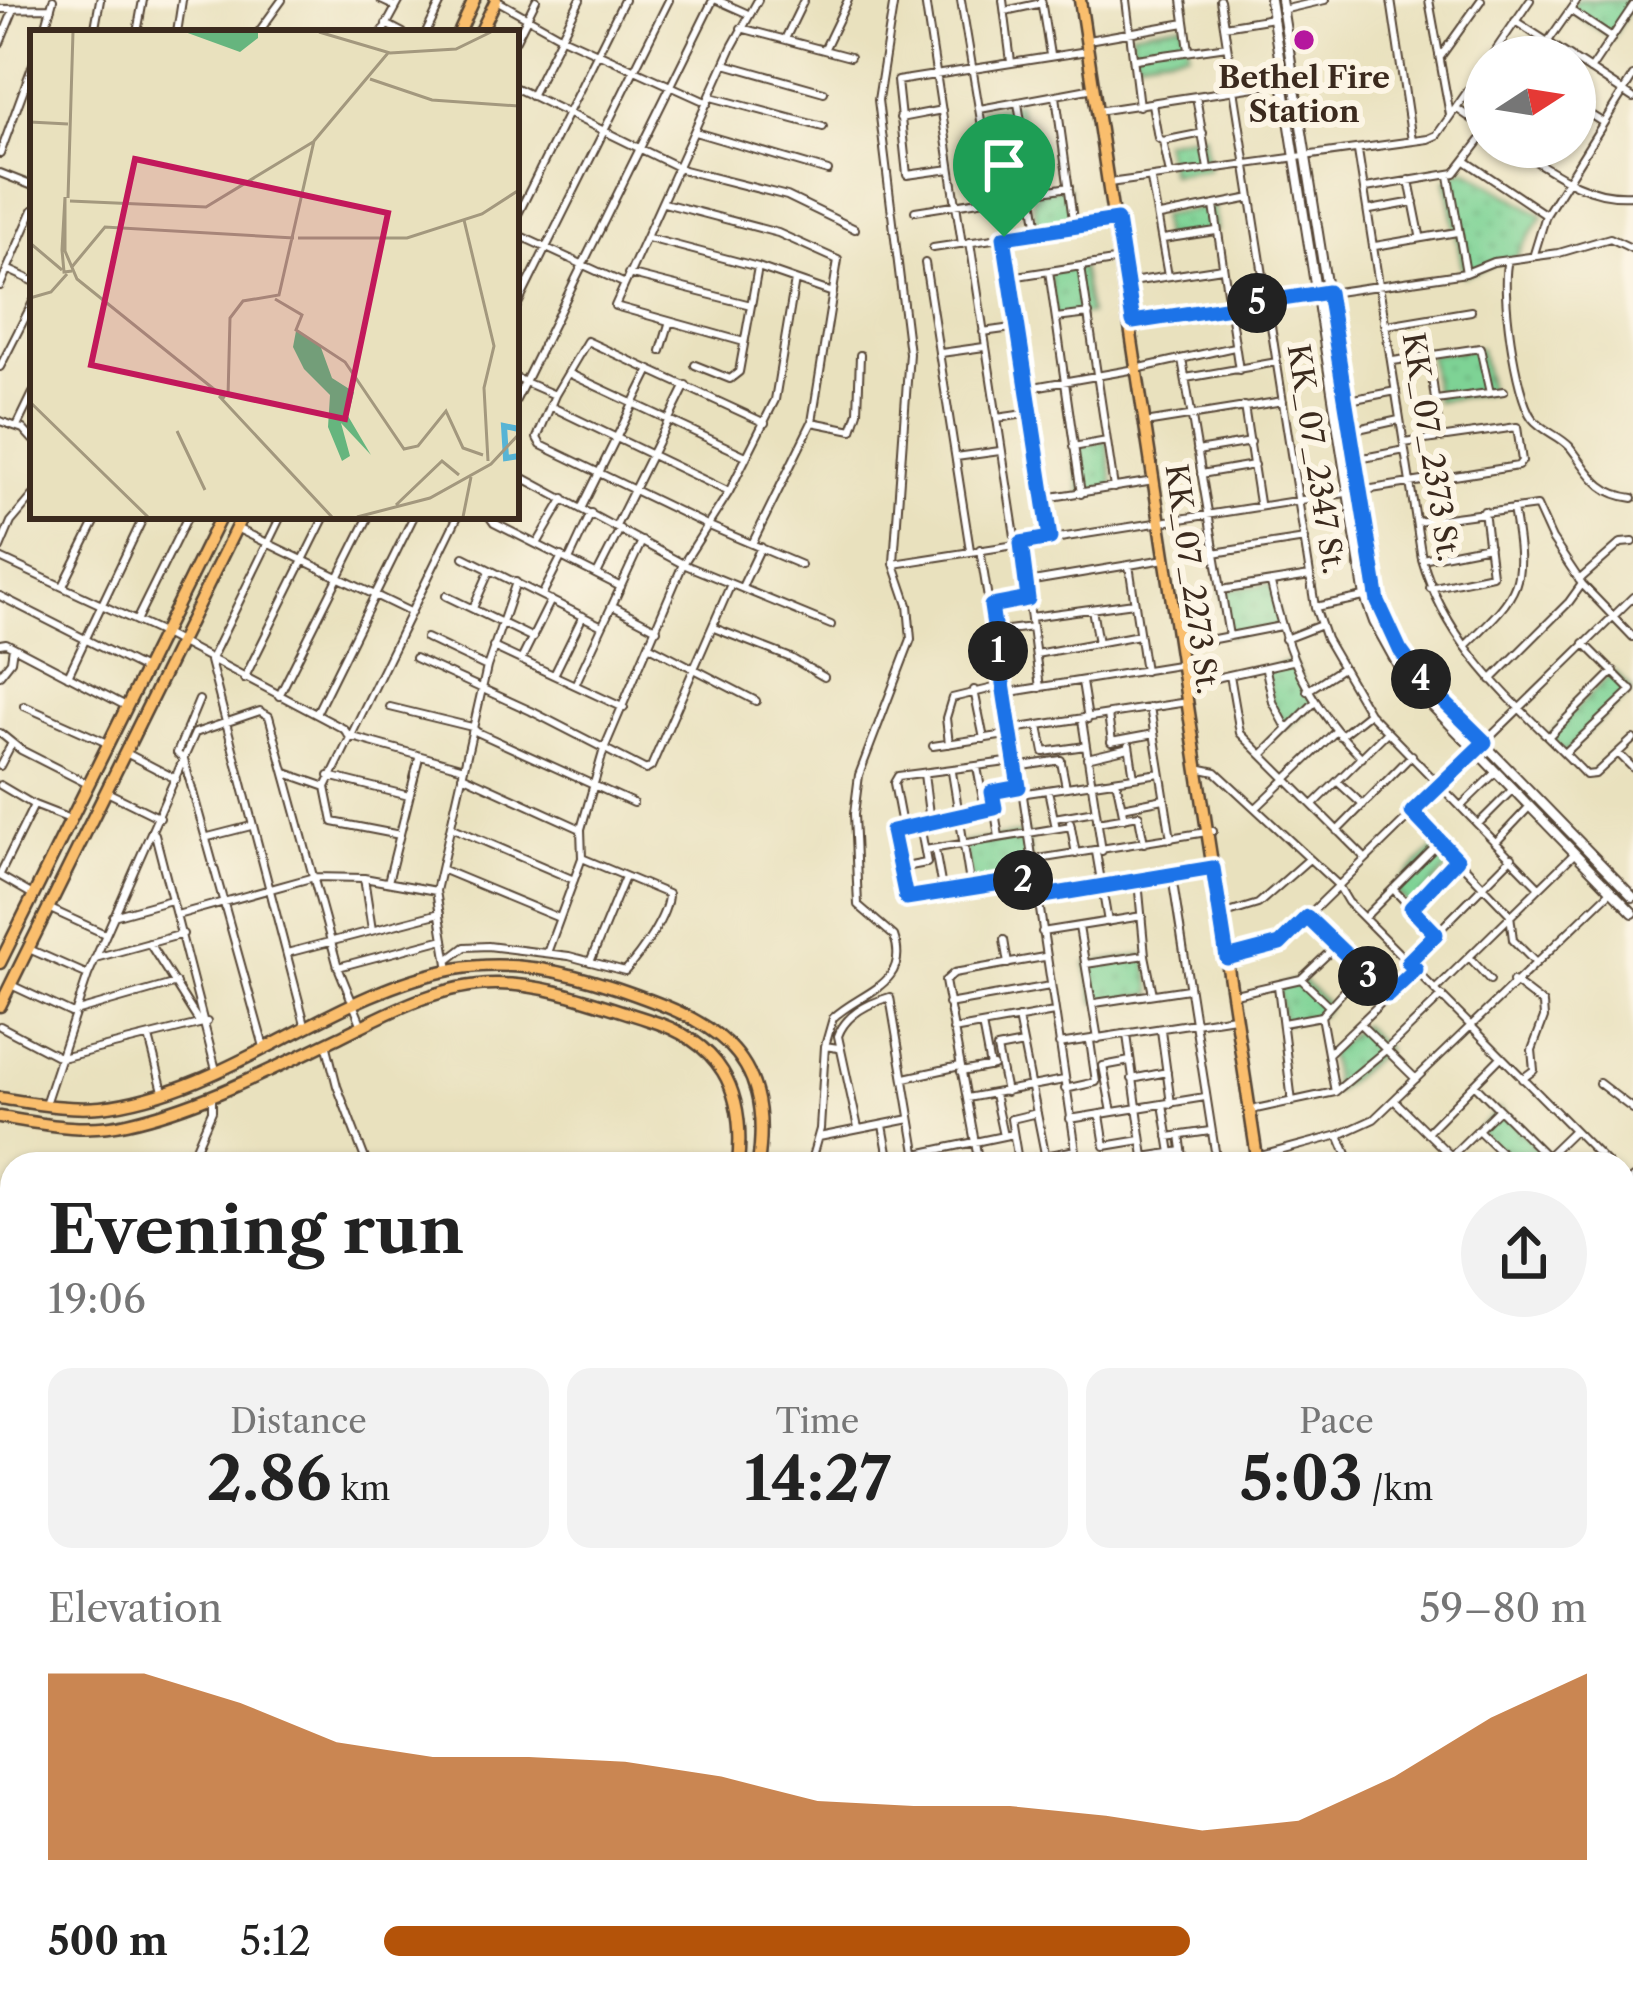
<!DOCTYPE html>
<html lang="en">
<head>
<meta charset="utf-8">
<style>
  :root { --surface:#fff; --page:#f2f2f2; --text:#222; --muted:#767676; --accent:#b45309 }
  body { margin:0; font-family:"Libre Caslon Text",serif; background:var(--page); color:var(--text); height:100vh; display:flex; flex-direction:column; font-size:45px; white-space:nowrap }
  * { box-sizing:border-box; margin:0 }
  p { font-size:39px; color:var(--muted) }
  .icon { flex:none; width:66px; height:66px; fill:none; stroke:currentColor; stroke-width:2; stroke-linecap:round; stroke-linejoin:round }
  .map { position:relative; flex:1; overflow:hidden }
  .drawer { position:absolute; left:0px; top:1152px; width:1635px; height:861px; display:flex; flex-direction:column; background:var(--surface); border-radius:36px 36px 0 0; box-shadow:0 3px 9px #0004 }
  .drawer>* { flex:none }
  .needle { width:78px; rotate:78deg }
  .tools { position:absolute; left:1464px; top:36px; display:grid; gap:24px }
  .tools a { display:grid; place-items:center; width:132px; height:132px; border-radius:50%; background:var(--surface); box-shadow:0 3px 9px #0004; font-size:60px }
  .pin { position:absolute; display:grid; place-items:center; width:102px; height:102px; color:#fff; margin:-123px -51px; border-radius:50% 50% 50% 0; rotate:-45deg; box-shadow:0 0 12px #0007 }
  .pin .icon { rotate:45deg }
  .km { position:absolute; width:60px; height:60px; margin:-30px; border-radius:50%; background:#222; color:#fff; font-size:33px; line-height:60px; text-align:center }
  .round { display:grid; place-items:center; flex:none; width:126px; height:126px; border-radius:63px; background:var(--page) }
  .overview { display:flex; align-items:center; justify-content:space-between; height:204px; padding:0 48px }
  h1 { font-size:66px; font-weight:700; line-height:90px }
  .metrics { display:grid; grid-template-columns:repeat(3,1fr); gap:18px; height:204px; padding:12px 48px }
  .metrics div { display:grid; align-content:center; border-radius:24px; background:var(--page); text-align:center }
  .metrics b { font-size:60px; font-weight:700 }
  .metrics small { font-size:33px; font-weight:400 }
  .metrics p { font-size:33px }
  .chart { height:336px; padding:24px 48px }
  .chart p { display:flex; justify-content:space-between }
  .chart svg { width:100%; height:216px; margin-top:12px; fill:var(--accent); opacity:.7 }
  ul { padding:0 48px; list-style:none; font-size:39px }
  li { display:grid; grid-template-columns:192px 144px 1fr; align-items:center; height:90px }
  li i { height:30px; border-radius:15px; background:var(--accent) }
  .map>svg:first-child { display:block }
</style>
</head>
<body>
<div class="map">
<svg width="1633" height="2012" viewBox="0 0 1633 2012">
  <defs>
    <pattern id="forest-crowns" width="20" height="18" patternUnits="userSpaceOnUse" patternTransform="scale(3)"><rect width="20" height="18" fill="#66b57e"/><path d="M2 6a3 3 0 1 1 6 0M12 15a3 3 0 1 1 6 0" fill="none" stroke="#559367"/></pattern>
    <pattern id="park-dots" width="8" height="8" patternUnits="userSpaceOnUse" patternTransform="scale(3)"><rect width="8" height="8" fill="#7ed395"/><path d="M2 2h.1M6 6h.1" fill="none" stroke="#6eb580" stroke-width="1.8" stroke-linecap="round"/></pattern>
  </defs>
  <rect width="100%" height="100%" fill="#fcf5e5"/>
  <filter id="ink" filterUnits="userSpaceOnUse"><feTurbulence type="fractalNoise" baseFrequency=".00833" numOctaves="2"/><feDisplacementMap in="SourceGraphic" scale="24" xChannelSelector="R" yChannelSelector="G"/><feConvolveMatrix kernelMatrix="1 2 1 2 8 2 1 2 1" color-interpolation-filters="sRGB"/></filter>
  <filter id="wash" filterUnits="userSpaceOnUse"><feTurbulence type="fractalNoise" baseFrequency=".004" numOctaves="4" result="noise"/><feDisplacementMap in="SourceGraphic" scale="48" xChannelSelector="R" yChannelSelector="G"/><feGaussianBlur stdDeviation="2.7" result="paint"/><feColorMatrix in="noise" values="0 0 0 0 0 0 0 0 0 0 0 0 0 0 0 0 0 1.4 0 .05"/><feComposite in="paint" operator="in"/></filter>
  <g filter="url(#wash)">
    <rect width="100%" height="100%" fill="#e9e1be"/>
    <path fill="url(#forest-crowns)" stroke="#50704e" stroke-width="3" d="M12,1867V2001H249L241,2012H0V1869Z"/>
    <path fill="url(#park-dots)" stroke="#5c7e5a" stroke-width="3" d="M1577,0H1628L1633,3L1612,38L1570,10Z
      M1185,23L1189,51L1136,59L1131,32Z
      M1018,103L1033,192L1069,187L1074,227L1038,231L1032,193L994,199L980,109Z
      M1203,133L1208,169L1170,174L1163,141Z
      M1466,169L1543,216L1516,256L1464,276L1446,180Z
      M1214,206L1216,231L1163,239L1160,216Z
      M1081,267L1089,314L1055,318L1049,271Z
      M1480,348L1490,393L1436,401L1429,355Z
      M1107,441L1114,488L1081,494L1073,447Z
      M1271,584L1281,626L1229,636L1221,590Z
      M1292,661L1314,703L1287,728L1271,702L1266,668Z
      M1614,671L1632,690L1565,753L1549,736Z
      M1027,833L1033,878L972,889L963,843Z
      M1440,842L1457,859L1411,907L1393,889Z
      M1145,955L1153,994L1095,1003L1086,964Z
      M1301,979L1328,1005L1321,1016L1283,1023L1278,986Z
      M1361,1025L1387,1049L1335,1092L1329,1053Z
      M1499,1109L1547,1157L1539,1164H1513L1478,1130Z"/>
  </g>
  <g filter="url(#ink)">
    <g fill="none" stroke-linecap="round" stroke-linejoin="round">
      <g stroke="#554536" stroke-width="10">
        <path id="minor" d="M381,0L396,7
          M496,0L562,37L708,103
          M717,0L746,13
          M894,0L878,100L909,353L894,562
          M925,0L962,244
          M961,0L994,199
          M1003,0L1011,62
          M1041,0L1050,55
          M1126,0L1139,106
          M1182,0L1189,50
          M1220,0L1315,607L1326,639L1369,713L1538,886
          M1391,0L1412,141
          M1429,0L1450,115
          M0,9L51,8
          M1282,10L1325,0
          M1570,10L1612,38
          M1005,11L1042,3
          M1515,21L1571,57
          M386,24L403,33
          M1224,26L1273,18
          M741,28L850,57
          M44,33L53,0
          M94,33L100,0
          M137,33L143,0
          M177,33L182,0
          M258,33L282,0
          M382,33L400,0
          M426,33L442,0
          M786,37L804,0
          M516,40L536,0
          M1088,40L1185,23
          M0,43L14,9
          M825,48L848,0
          M1441,56L1481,0
          M1491,57L1530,0
          M1537,57L1577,0
          M1136,59L1227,46
          M1575,60L1633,98
          M725,64L824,92
          M1590,70L1633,6
          M516,88L684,170L787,196L855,229
          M531,96L580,0
          M1056,96L1074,227
          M1196,96L1208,169
          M711,97L823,127
          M1018,103L1038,230
          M1152,104L1158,138L1163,141L1170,174
          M1575,105L1602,122
          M1456,108L1485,128
          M980,109L1094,88
          M1097,111L1282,83
          M900,118L942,110
          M695,132L828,171
          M1163,141L1203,133
          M1514,147C1551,171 1587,199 1633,195
          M1358,151L1422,559C1449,653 1521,707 1586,775L1595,774L1633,739
          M0,154L33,64
          M1467,162L1546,215
          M950,169L907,175L897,81L1087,51
          M0,173L33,186
          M1449,176L1466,273
          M1151,180L1168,276
          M1409,180L1420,235
          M1109,183L1428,139L1437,135L1485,66
          M1366,188L1455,173L1485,134
          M664,203L778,233L838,260L812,422L753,542
          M1214,206L1239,370
          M1370,210L1414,202
          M915,211L1069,187
          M1160,216L1251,198
          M516,218L624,0
          M516,234L623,283
          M1003,237L1050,538
          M648,238L758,267L833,293
          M1163,239L1216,231
          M970,242L1016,543
          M1375,246L1457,232
          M933,248L1113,221
          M1534,254L1546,215L1633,76
          M1508,260C1500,287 1515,395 1532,418C1542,431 1559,435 1570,447C1590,472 1597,494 1633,498
          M925,263L970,550
          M1081,267L1114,488
          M9,270L33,281
          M1049,271L1081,494
          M628,274L751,305
          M1011,277L1120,260
          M1125,283L1222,268
          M0,286L33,210
          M516,308L669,0
          M1056,318L1089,314
          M1132,322L1466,273L1493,262L1559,253L1610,238L1633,249
          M1387,325L1471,311
          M983,332L1019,327
          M744,342L615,306L732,47L758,0
          M661,351L669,324
          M941,353L984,347
          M1429,355L1440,437
          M1182,359L1229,636
          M1393,361L1480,348L1490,393
          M695,365L730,379L739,372L758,267
          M0,367L33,302
          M568,373L746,456
          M516,378L555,395
          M1186,378L1277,362
          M1028,388L1136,369L1234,347
          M516,400L713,0
          M1436,400L1504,391
          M1344,401L1396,391
          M550,406L729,492
          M1244,406L1259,503
          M997,418L1032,413
          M0,421L23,429L33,440
          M812,422L852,430L858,412L860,355
          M765,423L587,341L555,395L537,438L541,445L707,525L801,565
          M1145,423L1283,401
          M17,426L33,393
          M1349,431L1399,420
          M1073,447L1107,441
          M1197,451L1251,442
          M956,457L1000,451
          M1353,460L1405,450
          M516,474L683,564L831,625
          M1201,474L1254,465
          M1045,498L1154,481
          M582,507L650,370
          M281,516L210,661L306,1028
          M489,516L494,523L621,587
          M1417,522L1537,506L1552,539L1582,584L1633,637
          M616,526L686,385
          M236,528L410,612
          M1021,543L1040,688
          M537,544L564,498
          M0,548L11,522L33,496
          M980,549L1002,686L1013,729L1078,1164
          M1214,553L1305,539
          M464,557L602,626
          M0,558L162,633L344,729L349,736L464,768
          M570,558L591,513
          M1422,559L1489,546
          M1129,565L1145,671
          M597,574L620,529
          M1579,580L1621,543L1633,542
          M1027,582L1165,559
          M1271,584C1288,658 1308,704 1362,758
          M63,586L98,516
          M742,587L761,547
          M1430,588L1492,575L1484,511
          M1221,590L1310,576
          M542,595L562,556
          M0,596L144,669
          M446,596L533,638
          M613,606L657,629
          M991,606L1028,599
          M1315,607L1364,597
          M473,608L490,570
          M1092,609L1098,643
          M1031,617L1134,603
          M136,621L188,516
          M714,628L791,658L824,677
          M1000,631L1032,627
          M426,638L487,667
          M1285,639L1321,625
          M1584,643L1630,689
          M0,644L6,643L126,706
          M650,646L756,701
          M1178,646L1281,626
          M1465,646C1520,592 1527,588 1513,509
          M493,647L624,708
          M1036,654L1139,635
          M415,658L531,711L646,770L651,767L731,584
          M522,658L551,600
          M1266,670L1273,702L1287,728
          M0,675L11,661L13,647
          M554,675L583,616
          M1230,675L1240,733L1365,858
          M68,676L144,516
          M244,679L325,516
          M1491,680L1569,602L1582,584
          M1082,682L1088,719
          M575,685L642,541
          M1184,685L1292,661
          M974,690L984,739
          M1307,691L1342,668
          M1004,693L1184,664
          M279,696L369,516
          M199,700L177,753L184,760L264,1047
          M24,706L107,743
          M390,707L472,727L477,732L633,803
          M1150,707L1171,839
          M316,714L414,516
          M1108,715L1112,742
          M1082,720L1102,851
          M1039,726L1044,752
          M1013,729L1187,702
          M0,733L21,750L88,784
          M1340,736L1369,713
          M1549,736L1614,671
          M1111,742L1154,734
          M949,744L946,718L952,698L1002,686
          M1129,745L1134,777
          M933,746L1013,734
          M1044,752L1085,746
          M126,753L176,779
          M1565,753L1632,690
          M1618,753L1633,768
          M1262,755L1314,703
          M1087,758L1129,748
          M1061,762L1066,787
          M0,766L12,743
          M977,767L985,810
          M1017,767L1061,760
          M1197,768L1216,772L1338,885L1348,902L1608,1164
          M952,772L971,889
          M286,773L326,787
          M924,774L930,822
          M462,775L581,829
          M329,776L409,796
          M1116,780L1124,818
          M1339,783L1363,805
          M0,785L34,805L70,819
          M1048,790L1056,828
          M105,791L160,818
          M992,792L999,837
          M993,792L1019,787
          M1020,794L1160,773
          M1313,805L1387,732
          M1461,806L1496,772
          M995,807L892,831L906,898L1033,878
          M1122,807L1164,799
          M1256,808L1336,731
          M1413,813L1510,914
          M1139,817L1144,843
          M1054,818L1095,811
          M1070,822L1076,854
          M1097,822L1139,815
          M1479,823L1513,789
          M902,825L894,783L898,776L1015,761
          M920,825L927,863
          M451,827L574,880
          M1337,831L1412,755
          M155,834L216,1070
          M400,835L333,822L326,787L458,516
          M208,837L251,826
          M1497,841L1530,806
          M925,850L1071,826
          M935,850L943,894
          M1096,852L1108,922
          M1032,860L1213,831
          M900,868L926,863
          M441,869L559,918
          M0,874L34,805
          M0,876L33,895
          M1172,876L1217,1164
          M364,878L372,930
          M1138,881L1145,955L1153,994
          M388,882L419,758
          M1393,889L1436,934
          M1038,897L1212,868
          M1411,907L1457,859
          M48,908L105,934
          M1510,914L1513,940L1534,961
          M177,915L314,877L364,878L436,891
          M1222,915L1258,904L1308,860
          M113,916L171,900
          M1307,917L1388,995
          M1364,918L1440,842
          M1079,927L1098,1039
          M1042,932L1142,916
          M1004,940L1008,964
          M149,943L199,1022
          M29,949L88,975
          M287,953L440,913
          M547,953L582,858L581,829L604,749L683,564L729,492L775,400L795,280
          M1469,957L1490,980
          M95,958L183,934
          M1227,958L1279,944L1633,597
          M448,960L465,947L488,946L569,956L625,971C640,955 668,916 668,894L582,858
          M1409,961L1512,857
          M590,962L625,877
          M1086,964L1145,955
          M338,967L444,939
          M449,970L436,891L487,667L516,582
          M1301,979L1328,1005
          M1513,981L1543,1004L1544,1018L1532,1050L1534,1070L1522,1079
          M11,985L71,1013L176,983
          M1278,986L1292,1102
          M1436,989L1575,853
          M1235,994L1301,979L1336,946
          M1095,1003L1188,989
          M948,1004L1050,986
          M1321,1016L1335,1092
          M1018,1018L1047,1164
          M1283,1023L1321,1016L1362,970
          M982,1025L990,1067
          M1361,1025L1416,1079
          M0,1026L61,1058L207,1022
          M953,1030L1054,1012
          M1161,1030L1171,1104
          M1127,1035L1145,1164
          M149,1037L163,1091
          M1090,1041L1096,1082
          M326,1043L337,1086L367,1164
          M1059,1044L1234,1017
          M825,1046L833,1018C860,992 911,985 894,936L858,905L854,814L859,775L911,639L908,605L894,564L1518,466L1522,461L1517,427L1404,443
          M997,1049L1006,1092
          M997,1049L1023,1044
          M1329,1053L1416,969
          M1103,1066L1112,1112
          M1103,1066L1130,1061
          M961,1072L993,1066
          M905,1078L960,1066
          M1132,1079L1167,1072
          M1599,1083L1633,1109
          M1474,1084L1547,1157
          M1065,1089L1096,1082
          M994,1094L1003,1136
          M967,1098L1064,1080
          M1395,1101L1459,1164
          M45,1104L88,975L195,733L260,711L269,716L338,967L362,1026
          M1163,1104L1171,1153
          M1251,1110L1335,1092L1387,1049L1442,996
          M1100,1115L1105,1146L1141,1140
          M1011,1119L1018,1161
          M1012,1119L1037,1113
          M1070,1119L1205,1097
          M883,1125L890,1164
          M858,1128L838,1036C846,1014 869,1003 890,997L918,1164
          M1478,1130L1513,1164
          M1427,1132L1501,1057
          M1180,1135L1184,1164
          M1339,1135L1351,1164
          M819,1137L910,1119
          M1168,1137L1210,1131
          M1144,1157L1182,1151
          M1257,1157L1339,1135L1374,1119L1611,891
          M889,1160L1013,1134
          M189,1164L212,1111V1098
          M810,1164L820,1129L825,1046L838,1048
          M979,1164L945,981L954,973L1044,957
          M1004,1164L1076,1150
          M1096,1164L1118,1160
          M1376,1164H1385
          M1443,1164L1499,1109
          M1539,1164L1574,1130
          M1623,1187L1633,1178
          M0,1224H12
          M1623,1250L1633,1241
          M1623,1267H1633
          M0,1321L12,1316
          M1623,1422H1633
          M0,1441L12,1443
          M1623,1460H1633
          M1623,1535H1633
          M0,1611H12
          M1623,1613H1633
          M1623,1652H1633
          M1623,1704H1633
          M0,1709L12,1711
          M1623,1733H1633
          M1623,1779L1633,1776
          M0,1785L12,1774
          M1623,1812L1633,1818
          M0,1822H12
          M1623,1857L1633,1864
          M1623,1909L1633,1916
          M280,2001L289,2012
          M757,2001L769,2012
          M837,2001L849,2012
          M905,2001L912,2012
          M984,2001L991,2012
          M1183,2001V2012
          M1432,2001L1449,2012
          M1558,2001L1574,2012
          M1619,2001L1633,2010
          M252,2012L265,2001
          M393,2012L455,2001
          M864,2012L877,2001
          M1039,2012L1043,2001
          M1075,2012V2001
          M1250,2012L1251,2001
          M1460,2012L1467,2001
          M1505,2012L1513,2001
          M1547,2012L1554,2001
          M1598,2012L1609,2001"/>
      </g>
      <g stroke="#554536" stroke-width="12">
        <path id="tertiary" d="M1270,0L1348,492L1365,597L1374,622L1405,678L1633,913
          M1281,0L1375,591L1397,645L1421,679L1633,897
          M335,2012L347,2001"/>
      </g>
      <g stroke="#554536" stroke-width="15">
        <path id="primary" d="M1080,0L1258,1164
          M0,1098C32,1103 67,1110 100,1107C228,1093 330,992 455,969C510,959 564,971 616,988C710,1020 775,1048 758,1164
          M0,1117C43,1124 84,1133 127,1123C200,1107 272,1069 339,1037C388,1013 438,985 494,984C545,983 598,1004 646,1019C720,1041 746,1089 738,1164
          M1623,1338H1633
          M1623,1358L1633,1357
          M1403,2001V2012"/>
      </g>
      <g stroke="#554536" stroke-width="15">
        <path id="trunk" d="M459,33L474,0
          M480,33L496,0
          M0,963L221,516
          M0,1006L242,516"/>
      </g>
      <use href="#minor" stroke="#fff" stroke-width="6"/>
      <use href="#tertiary" stroke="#fff" stroke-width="8"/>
      <use href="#primary" stroke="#fabe6d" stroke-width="10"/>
      <use href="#trunk" stroke="#fabe6d" stroke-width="10"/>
    </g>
  </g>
  <g fill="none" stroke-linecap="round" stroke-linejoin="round" filter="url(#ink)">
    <g stroke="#fff" stroke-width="24">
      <path id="route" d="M1117,220L1133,322L1328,292L1378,602L1400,650L1421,679L1485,742L1412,812L1457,859L1411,908L1436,934L1408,962L1416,969L1388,995L1307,917L1280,944L1227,958L1213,868L1038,897L1033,878L906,898L892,831L995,808L992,792L1019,787L991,606L1028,599L1021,543L1050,538L1004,237Z"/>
    </g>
    <use href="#route" stroke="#1a73e8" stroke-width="15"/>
  </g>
  <circle fill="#b5179e" stroke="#fcf5e5" stroke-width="4.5" cx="1304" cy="40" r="12"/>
  <g text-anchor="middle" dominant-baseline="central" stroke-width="12" stroke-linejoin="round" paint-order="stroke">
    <g font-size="30" font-weight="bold" fill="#3b2a1e" stroke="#fcf5e5">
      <text x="1304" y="77">Bethel Fire<tspan x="1304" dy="34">Station</tspan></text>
    </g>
    <g font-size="30" fill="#3b2a1e" stroke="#fcf5e5">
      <text transform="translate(1431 447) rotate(81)">KK_07_2373 St.</text>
      <text transform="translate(1316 459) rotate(81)">KK_07_2347 St.</text>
      <text transform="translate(1192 579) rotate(82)">KK_07_2273 St.</text>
    </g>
  </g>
  <g transform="translate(30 30)">
    <rect width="489" height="489" fill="#e9e1be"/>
    <path d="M155,2H228V8L210,22ZM266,301L290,315L302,348L324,362L318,386L341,425L311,393L320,426L312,431L298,397L300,365L274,339L263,317Z" fill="#66b57e"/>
    <path fill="none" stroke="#57b4d5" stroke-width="6" d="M489,399L474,396L476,428L489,426"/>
    <path fill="none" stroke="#a3987e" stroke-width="3" d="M289,2L360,23L426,19L461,2M340,49L402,70L489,76M0,92L38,94M38,168L43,2M40,171L176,177L283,112M434,190L464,316L454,358L458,431M268,208H377L452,184L489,160M0,213L32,240M41,238L75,197L264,208M42,241L34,242L32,220L35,167V221L47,249L195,368M0,268L21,262L37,244M245,269L272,285L266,300L315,332L374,419L388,416L416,381L433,418L453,425M189,366L302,487M198,367L200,288L213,271L249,265L284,111L358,23M0,372L118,487M147,401L175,460M366,475L412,431L429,445M327,487L400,468L461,434L489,404M433,487L441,447"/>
    <path fill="#c2185b" fill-opacity="0.15" stroke="#c2185b" stroke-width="6" d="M105,129L358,183L315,389L61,335Z"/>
    <rect width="489" height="489" fill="none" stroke="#3b2a1e" stroke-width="6"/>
  </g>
</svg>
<div class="tools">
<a><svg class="needle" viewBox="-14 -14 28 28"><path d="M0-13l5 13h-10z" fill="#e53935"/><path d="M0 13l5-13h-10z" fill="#767676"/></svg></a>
</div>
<div class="pin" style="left:1004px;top:237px;background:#1e9e55"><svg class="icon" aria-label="arrive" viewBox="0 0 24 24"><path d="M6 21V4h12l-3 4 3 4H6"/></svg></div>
<b class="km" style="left:998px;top:651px">1</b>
<b class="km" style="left:1023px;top:880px">2</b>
<b class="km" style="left:1368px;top:976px">3</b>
<b class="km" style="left:1421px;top:679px">4</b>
<b class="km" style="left:1257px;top:303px">5</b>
<section class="drawer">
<div class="overview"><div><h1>Evening run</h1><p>19:06</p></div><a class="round"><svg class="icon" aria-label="share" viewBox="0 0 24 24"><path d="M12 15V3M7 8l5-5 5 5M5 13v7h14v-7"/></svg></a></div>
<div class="metrics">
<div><p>Distance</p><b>2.86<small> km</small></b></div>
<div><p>Time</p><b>14:27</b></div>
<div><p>Pace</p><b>5:03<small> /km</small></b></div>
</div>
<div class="chart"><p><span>Elevation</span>59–80 m</p>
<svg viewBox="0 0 160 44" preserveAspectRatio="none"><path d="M0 44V6L10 6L20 12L30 20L40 23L50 23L60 24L70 27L80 32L90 33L100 33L110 35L120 38L130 36L140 27L150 15L160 6V44z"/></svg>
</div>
<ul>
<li><b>500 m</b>5:12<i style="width:67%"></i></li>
</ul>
</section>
</div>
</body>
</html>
